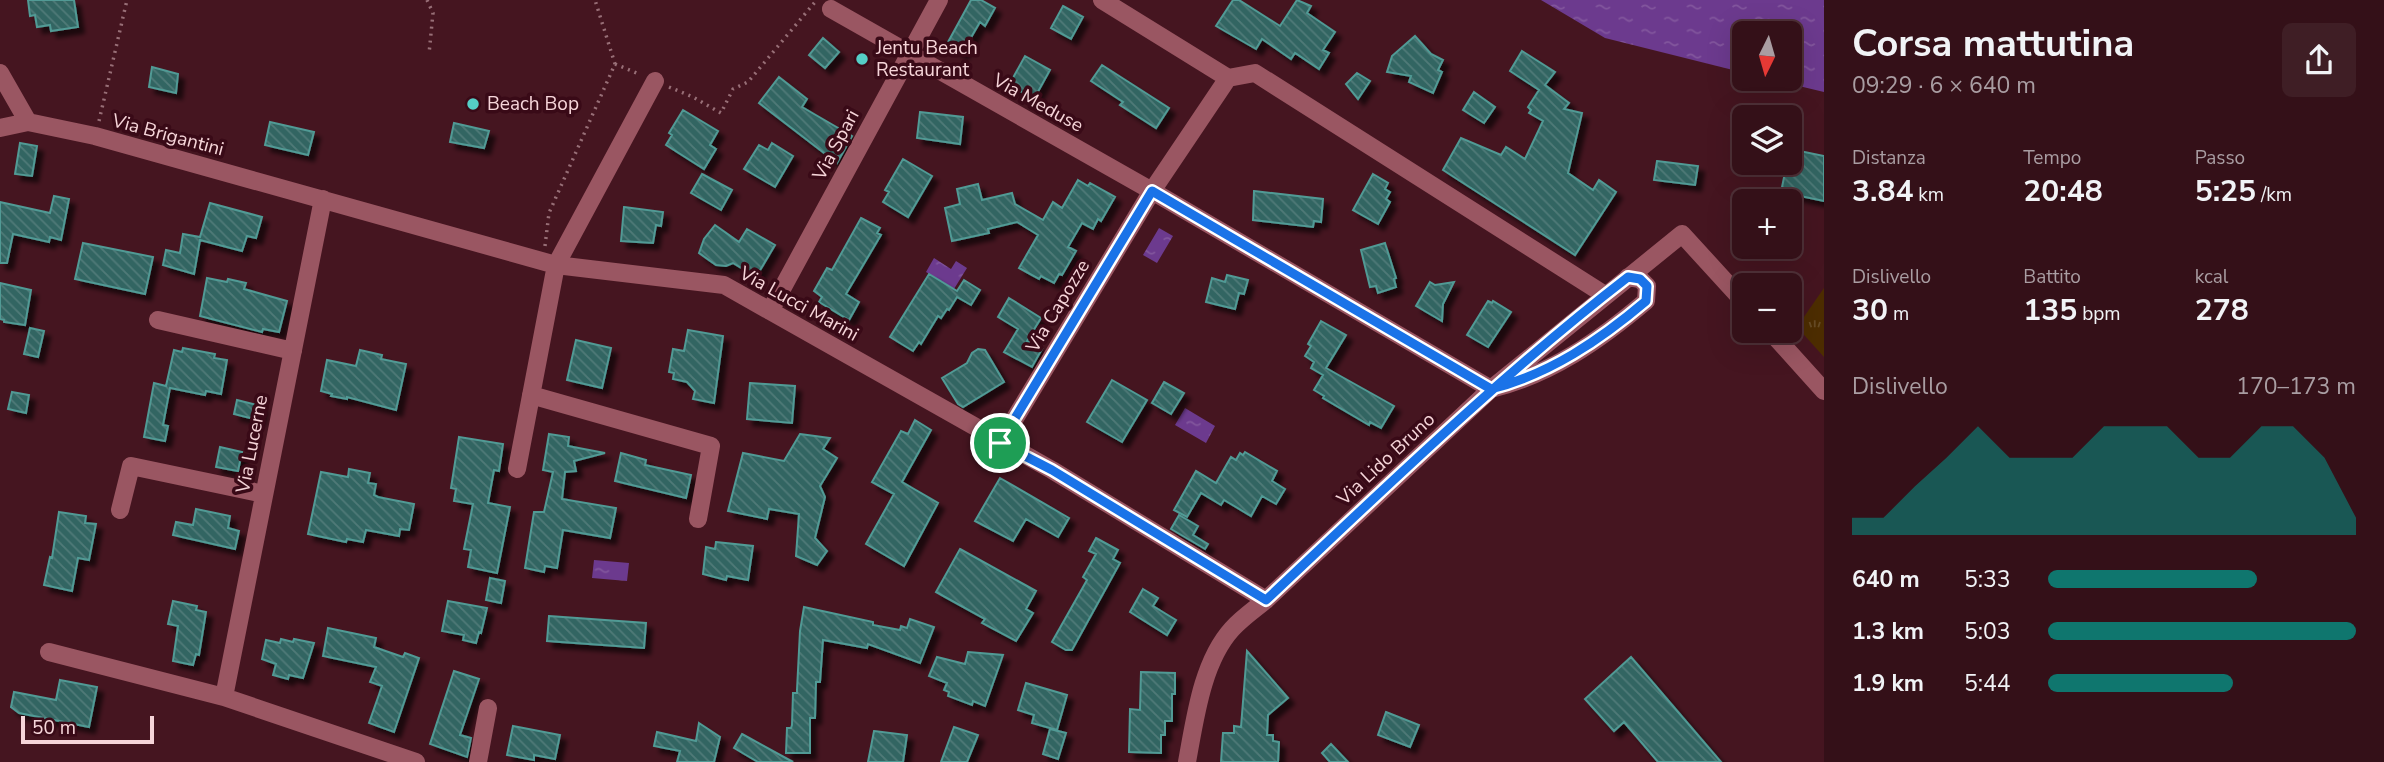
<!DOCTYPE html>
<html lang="it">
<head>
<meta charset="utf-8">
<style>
  :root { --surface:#341018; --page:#3f1e25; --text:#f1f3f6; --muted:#a99da2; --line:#4e3037; --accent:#0f766e }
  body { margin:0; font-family:"Nunito Sans",sans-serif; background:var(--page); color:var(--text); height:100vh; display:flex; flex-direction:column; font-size:26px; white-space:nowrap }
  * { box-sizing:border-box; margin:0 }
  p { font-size:23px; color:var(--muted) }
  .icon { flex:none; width:38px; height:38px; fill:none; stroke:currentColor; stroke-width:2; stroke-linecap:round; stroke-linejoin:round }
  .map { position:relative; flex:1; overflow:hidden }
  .details { display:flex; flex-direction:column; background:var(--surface); width:560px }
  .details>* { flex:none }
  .needle { width:46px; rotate:185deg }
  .controls { position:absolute; left:1732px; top:21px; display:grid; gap:14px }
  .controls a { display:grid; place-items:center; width:70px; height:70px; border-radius:10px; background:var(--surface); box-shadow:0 7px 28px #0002,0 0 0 2px var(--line); font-size:35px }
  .scale { position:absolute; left:21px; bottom:18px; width:133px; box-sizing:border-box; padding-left:7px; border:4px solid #f6d5d9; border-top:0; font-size:19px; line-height:24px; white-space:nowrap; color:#f6d5d9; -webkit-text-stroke:5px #390a17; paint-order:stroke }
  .pin { position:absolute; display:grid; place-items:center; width:60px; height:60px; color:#fff; margin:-30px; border:4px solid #fff; border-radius:50%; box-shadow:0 2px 7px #0007 }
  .round { display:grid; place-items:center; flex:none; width:74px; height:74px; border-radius:10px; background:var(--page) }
  .head { display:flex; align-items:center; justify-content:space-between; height:119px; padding:0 28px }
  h1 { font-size:38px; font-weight:700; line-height:52px }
  .figures { display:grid; grid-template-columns:repeat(3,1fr); gap:10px; height:119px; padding:7px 28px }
  .figures div { display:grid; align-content:center }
  .figures b { font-size:30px; font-weight:700 }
  .figures small { font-size:19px; font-weight:400 }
  .figures p { font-size:19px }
  .chart { height:196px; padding:14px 28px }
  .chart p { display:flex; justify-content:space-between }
  .chart svg { width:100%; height:126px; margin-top:7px; fill:var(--accent); opacity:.7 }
  ul { padding:0 28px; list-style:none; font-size:23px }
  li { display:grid; grid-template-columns:112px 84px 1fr; align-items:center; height:52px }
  li i { height:18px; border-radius:9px; background:var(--accent) }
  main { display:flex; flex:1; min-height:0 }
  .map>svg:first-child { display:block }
</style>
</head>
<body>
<main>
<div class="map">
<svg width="1824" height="762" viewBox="0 0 1824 762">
  <defs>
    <pattern id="grass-tufts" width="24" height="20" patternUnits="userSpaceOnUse" patternTransform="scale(1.75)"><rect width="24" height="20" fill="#4d2d00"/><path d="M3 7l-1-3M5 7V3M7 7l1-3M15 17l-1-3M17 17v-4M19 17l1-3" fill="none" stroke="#674b25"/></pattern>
    <pattern id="water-ripples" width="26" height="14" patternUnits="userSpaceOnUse" patternTransform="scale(1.75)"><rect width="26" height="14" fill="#6c3a8e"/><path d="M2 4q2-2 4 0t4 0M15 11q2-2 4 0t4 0" fill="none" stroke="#82569d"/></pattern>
    <pattern id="building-back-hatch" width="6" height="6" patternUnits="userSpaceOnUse" patternTransform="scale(1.75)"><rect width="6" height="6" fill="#326562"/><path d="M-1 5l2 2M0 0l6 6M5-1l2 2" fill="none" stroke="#507a78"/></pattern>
    <filter id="shadow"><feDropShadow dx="6" dy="6" stdDeviation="2" flood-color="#0009"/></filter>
  </defs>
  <rect width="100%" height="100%" fill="#451520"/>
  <path fill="url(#grass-tufts)" d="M1824,288V357L1797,327Z"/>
  <path fill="url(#water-ripples)" d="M1541,0H1824V92L1770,79H1790V33H1745V73L1605,38Z
    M1159,228L1173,236L1157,263L1143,255Z
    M934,258L951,269L956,261L967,268L954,289L926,272Z
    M1185,408L1215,426L1206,443L1175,425Z
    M594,560L629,563L627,581L592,578Z"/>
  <path fill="url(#building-back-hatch)" stroke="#519a95" stroke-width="2" filter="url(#shadow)" d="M28,0H74L78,27L51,31L50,25L37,27L35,15L30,16Z
    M971,0H981L995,8L985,26L980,22L962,53L947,44Z
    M1233,0H1239L1280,26L1297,0L1311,6L1307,13L1335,32L1323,50L1329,53L1319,69L1295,53L1291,59L1262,39L1256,49L1216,26Z
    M1063,6L1083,17L1071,39L1051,28Z
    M1415,36L1431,54L1443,60L1438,70L1442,72L1433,93L1409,82L1411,76L1387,72L1392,56Z
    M823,38L839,52L825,68L809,55Z
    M1522,51L1555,72L1545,85L1569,103L1564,109L1582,113L1568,173L1593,190L1599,180L1616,192L1575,255L1443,170L1461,138L1501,155L1506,147L1525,159L1543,121L1529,113L1531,110L1528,107L1539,90L1510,71Z
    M1025,56L1050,70L1034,99L1009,85Z
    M1102,65L1169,108L1156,128L1120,105L1123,102L1091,81Z
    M152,67L178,74L176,93L149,87Z
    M1357,73L1370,81L1358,99L1346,84Z
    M779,77L807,99L802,107L852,136L837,163L759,103Z
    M1474,92L1495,107L1484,123L1463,110Z
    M683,110L718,131L710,145L716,149L704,169L666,145L672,135L669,133Z
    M920,112L963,117L960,144L917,138Z
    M270,122L314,132L308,155L265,145Z
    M454,123L489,131L484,148L450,142Z
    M20,143L37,146L32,176L15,174Z
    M772,143L793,156L775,187L744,169L759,145L768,150Z
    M1790,149L1824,156V201L1781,192L1787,163H1790Z
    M903,159L932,176L908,217L883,202L889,192L885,190Z
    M1657,161L1698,166L1695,185L1654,180Z
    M702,174L732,190L721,210L691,193Z
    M1373,174L1388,183L1385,189L1390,192L1386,199L1390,202L1378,224L1353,210Z
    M1078,180L1088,186L1090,183L1115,197L1101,221L1098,219L1093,229L1082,223L1068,247L1076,251L1062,275L1059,274L1054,283L1041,276L1039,279L1019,268L1038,235L1017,222L988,229L989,233L952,241L945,208L960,204L957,189L978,184L982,200L1012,193L1015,204L1043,220L1053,202L1062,208Z
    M1254,191L1323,199L1321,222L1314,221L1313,227L1253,220Z
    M54,196L69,199L61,240L50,237L49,242L13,234L7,263H0V202L50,213Z
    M210,203L262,217L256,238L247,236L242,251L200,240L194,274L163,265L166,250L180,253L183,234L200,237Z
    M624,207L663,212L661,226L656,225L653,243L621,241Z
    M861,218L880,228L877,233L881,235L846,294L859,302L849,320L819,302L822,297L814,291L827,268L832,270Z
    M715,225L739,242L747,229L775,245L756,277L733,263L726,266L716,265L699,253L704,239Z
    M83,243L153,257L145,294L75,279Z
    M1385,243L1396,278L1394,279L1396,287L1378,293L1376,286L1370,287L1361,250Z
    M929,274L957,291L964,280L980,290L971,305L957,297L949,310L947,309L941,318L938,316L921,344L919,342L913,351L890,337Z
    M1227,275L1248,280L1244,294L1239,293L1235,309L1206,302L1212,278L1225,282Z
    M207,278L227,282L228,279L246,283L244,289L287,301L279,332L263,329L262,332L200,316Z
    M1430,282L1435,285L1454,282L1443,304L1442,321L1416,306Z
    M0,283L31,290L25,325L4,322V320L0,319Z
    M1009,298L1041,318L1027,341L1042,349L1032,367L1004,352L1018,329L998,317Z
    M1488,301L1492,303L1493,301L1511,312L1488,347L1467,335Z
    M1321,321L1346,335L1326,368L1394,406L1381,428L1370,422L1369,425L1323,398L1324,396L1314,390L1323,375L1311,368L1314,362L1305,356L1311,346L1308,344Z
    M30,328L44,331L38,357L24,354Z
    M688,330L723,336L714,403L693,399L695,391L687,382L673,379L674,373L669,372L673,349L684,351Z
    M576,340L611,348L602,388L567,380Z
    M183,348L215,354L214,358L227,360L221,394L206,391L205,395L170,388L163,425L168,426L165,441L144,437L154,383L166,386L174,350L182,352Z
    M978,349L985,350L1004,382L963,407L958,404L942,378L967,363L972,353Z
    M360,350L382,355L381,359L406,364L396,410L347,397V399L331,396L332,394L321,391L327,360L356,366Z
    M1112,380L1147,400L1122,442L1087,422Z
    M1164,382L1184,393L1171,414L1152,403Z
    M750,383L795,386L792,423L747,419Z
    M12,392L29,395L26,413L8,409Z
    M237,400L261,406L258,420L234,414Z
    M915,420L931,430L902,482L938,503L904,566L866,544L894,494L872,482L901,431L908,434Z
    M549,434L569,437L568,446L605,453L574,461L576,471L565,472L562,499L616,508L610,538L563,530L557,568L545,566L544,572L525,568L534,512H544L553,472L543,470Z
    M800,434L830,438L823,449L837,458L820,486L825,497L815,538L827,551L817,565L796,556L799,514L769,509L767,519L728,511L743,453L784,461Z
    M459,437L503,444L499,471L494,470L488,503L510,507L497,573L468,567L471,550L464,549L473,504L454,501L456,489L451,488Z
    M220,447L242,452L238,471L216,467Z
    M1245,452L1277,471L1272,481L1285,489L1276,504L1262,496L1251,516L1224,500L1221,505L1201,493L1187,517L1174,510L1196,471L1216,483L1231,457L1236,460L1240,453L1243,455Z
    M621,453L646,460L645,465L691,475L686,498L615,481Z
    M349,469L370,473L368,483L376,484L374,495L378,497L414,504L409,530L400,529L399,536L366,530L363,542L347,539L346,542L308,534L321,472L348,477Z
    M1000,478L1069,518L1058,537L1026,519L1013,541L975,521Z
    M196,509L230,516L228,528L239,531L235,549L173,535L176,522L193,525Z
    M59,512L86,516L85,523L96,524L89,560L78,558L72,591L44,585L50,557L52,558Z
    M1179,515L1198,526L1193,535L1208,544L1205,549L1171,529Z
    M1096,538L1118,550L1113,559L1120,563L1072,650H1066L1052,642L1087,580L1083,577L1096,554L1089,551Z
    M716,542L753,546L748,580L727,576L726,580L703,574L706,547L715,549Z
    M960,549L1036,591L1026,609L1033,613L1016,641L982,623L985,619L936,592Z
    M490,578L505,581L501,603L486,600Z
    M1143,589L1158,598L1153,606L1176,620L1167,635L1130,612Z
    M173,601L197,606L196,610L206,612L199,655L196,654L193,665L173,661L178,626L168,624Z
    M448,601L487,608L481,633L479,632L476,643L463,640L464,635L442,631Z
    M804,607L873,622V625L900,630L901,626L907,628L910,619L934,627L920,663L868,644L867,648L823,640L820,682H816L815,718H810V753H786L787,728H791L792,725L793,693H797V690L800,631Z
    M549,616L646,623L644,648L547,641Z
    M328,628L376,638L374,647L403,657L405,653L419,658L394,732L369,723L382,686L370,682L376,667L323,656Z
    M281,639L293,642L294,639L314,643L303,678L289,675L288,679L273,675L276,664L262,659L266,640L280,643Z
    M1247,651L1288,698L1268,715L1267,735H1273V741L1279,742L1278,762H1221L1223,733H1234V726L1241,727Z
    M968,652L1003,655L985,706L973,701L972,705L948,696L949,692L944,690L947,683L929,676L937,657L965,664Z
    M1631,657L1721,762H1658L1624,722L1614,731L1585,699Z
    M454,671L479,679L460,735L471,738L467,757L430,744Z
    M1141,672L1175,673V694H1172V721H1165V735H1161V753L1129,752L1130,709L1140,710Z
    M60,680L97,687L89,727L19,713L11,707L14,692L56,700Z
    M1026,683L1067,695L1057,730L1032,723L1034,715L1018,710Z
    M1386,712L1419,725L1410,747L1378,735Z
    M699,723L720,737L714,762H677L680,751L654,746L657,732L696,741Z
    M513,726L560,735L555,759L534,755V760L507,755Z
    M954,727L978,735L967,762H941Z
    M1050,729L1066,733L1058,759L1043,754Z
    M874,731L907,735L903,762H868Z
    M742,734L793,762H758L734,748Z
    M1331,744L1348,762H1330L1322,753Z"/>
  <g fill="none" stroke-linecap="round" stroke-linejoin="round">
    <path stroke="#986f77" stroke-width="3.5" stroke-dasharray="2 5" stroke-linecap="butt" d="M427,0L433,13L429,54
      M615,64L639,74
      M669,87L693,97L721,113L733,89L748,82L815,2
      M99,121L127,0
      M545,246L549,213L615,64L595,0"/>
    <path stroke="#9a5662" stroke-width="18" d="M1102,0L1228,78
      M831,9L1152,191L1000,443
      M0,73L28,122
      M0,128L28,122L95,136L556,265L724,285L1052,470L1266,600
      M1605,295L1255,73L1228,78L1152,191L1491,389C1550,375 1600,340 1646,301L1647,286L1640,279L1628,277
      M770,311L939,0
      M158,320L293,351
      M1770,331L1824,391
      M531,395L711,446L698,519
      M517,469L556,265L655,81
      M120,510L131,466L264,494
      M49,652L224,697L416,762
      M224,697L323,199
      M478,762L488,708
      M1187,762C1195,719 1202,662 1232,629C1242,618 1255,609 1266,600L1491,389L1682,234L1745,303"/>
  </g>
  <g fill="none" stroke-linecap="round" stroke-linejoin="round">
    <g stroke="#fff" stroke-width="14">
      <path id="route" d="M1000,443L1052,470L1266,600C1384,489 1500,376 1628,277L1640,279L1647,286L1646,301C1600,340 1550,374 1491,389L1152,191L1000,443"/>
    </g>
    <use href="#route" stroke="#1a73e8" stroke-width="9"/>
  </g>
  <g fill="#55cec6" stroke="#390a17" stroke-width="2.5">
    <circle cx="862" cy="59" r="7"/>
    <circle cx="473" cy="104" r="7"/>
  </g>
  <g text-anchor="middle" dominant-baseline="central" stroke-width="7" stroke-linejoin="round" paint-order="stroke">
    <g font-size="19" fill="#f6d5d9" stroke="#390a17" text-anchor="start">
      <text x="876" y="48">Jentu Beach<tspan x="876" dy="22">Restaurant</tspan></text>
      <text x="487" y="104">Beach Bop</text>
    </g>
    <g font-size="19" fill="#f6d5d9" stroke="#390a17">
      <text transform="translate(1038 103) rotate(29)">Via Meduse</text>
      <text transform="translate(168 135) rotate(15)">Via Brigantini</text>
      <text transform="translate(836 145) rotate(-62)">Via Spari</text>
      <text transform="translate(799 304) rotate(29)">Via Lucci Marini</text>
      <text transform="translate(1058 306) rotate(-59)">Via Capozze</text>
      <text transform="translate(252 444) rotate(-79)">Via Lucerne</text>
      <text transform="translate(1386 459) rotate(-43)">Via Lido Bruno</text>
    </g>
  </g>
</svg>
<div class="controls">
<a><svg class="needle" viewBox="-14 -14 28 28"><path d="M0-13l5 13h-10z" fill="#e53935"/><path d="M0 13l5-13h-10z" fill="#a99da2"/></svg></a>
<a><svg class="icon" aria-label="layers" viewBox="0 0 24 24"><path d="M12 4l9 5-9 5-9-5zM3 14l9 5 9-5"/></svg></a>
<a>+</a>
<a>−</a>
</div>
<div class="scale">50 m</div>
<div class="pin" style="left:1000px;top:443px;background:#1e9e55"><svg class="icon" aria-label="arrive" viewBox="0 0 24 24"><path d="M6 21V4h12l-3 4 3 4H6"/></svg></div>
</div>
<section class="details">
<div class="head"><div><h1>Corsa mattutina</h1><p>09:29 · 6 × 640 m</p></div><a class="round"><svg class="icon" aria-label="share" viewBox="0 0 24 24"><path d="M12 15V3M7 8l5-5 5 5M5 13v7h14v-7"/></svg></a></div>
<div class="figures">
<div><p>Distanza</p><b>3.84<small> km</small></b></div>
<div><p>Tempo</p><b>20:48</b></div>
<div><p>Passo</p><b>5:25<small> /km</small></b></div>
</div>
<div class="figures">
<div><p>Dislivello</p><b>30<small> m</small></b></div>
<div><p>Battito</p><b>135<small> bpm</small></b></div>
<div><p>kcal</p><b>278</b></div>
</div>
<div class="chart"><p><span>Dislivello</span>170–173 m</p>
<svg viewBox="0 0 160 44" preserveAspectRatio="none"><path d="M0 44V38L10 38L20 27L30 17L40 6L50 17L60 17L70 17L80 6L90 6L100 6L110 17L120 17L130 6L140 6L150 17L160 38V44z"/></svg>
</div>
<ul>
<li><b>640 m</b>5:33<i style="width:68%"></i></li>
<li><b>1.3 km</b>5:03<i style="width:100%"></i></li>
<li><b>1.9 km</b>5:44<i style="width:60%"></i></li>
</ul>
</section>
</main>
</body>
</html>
